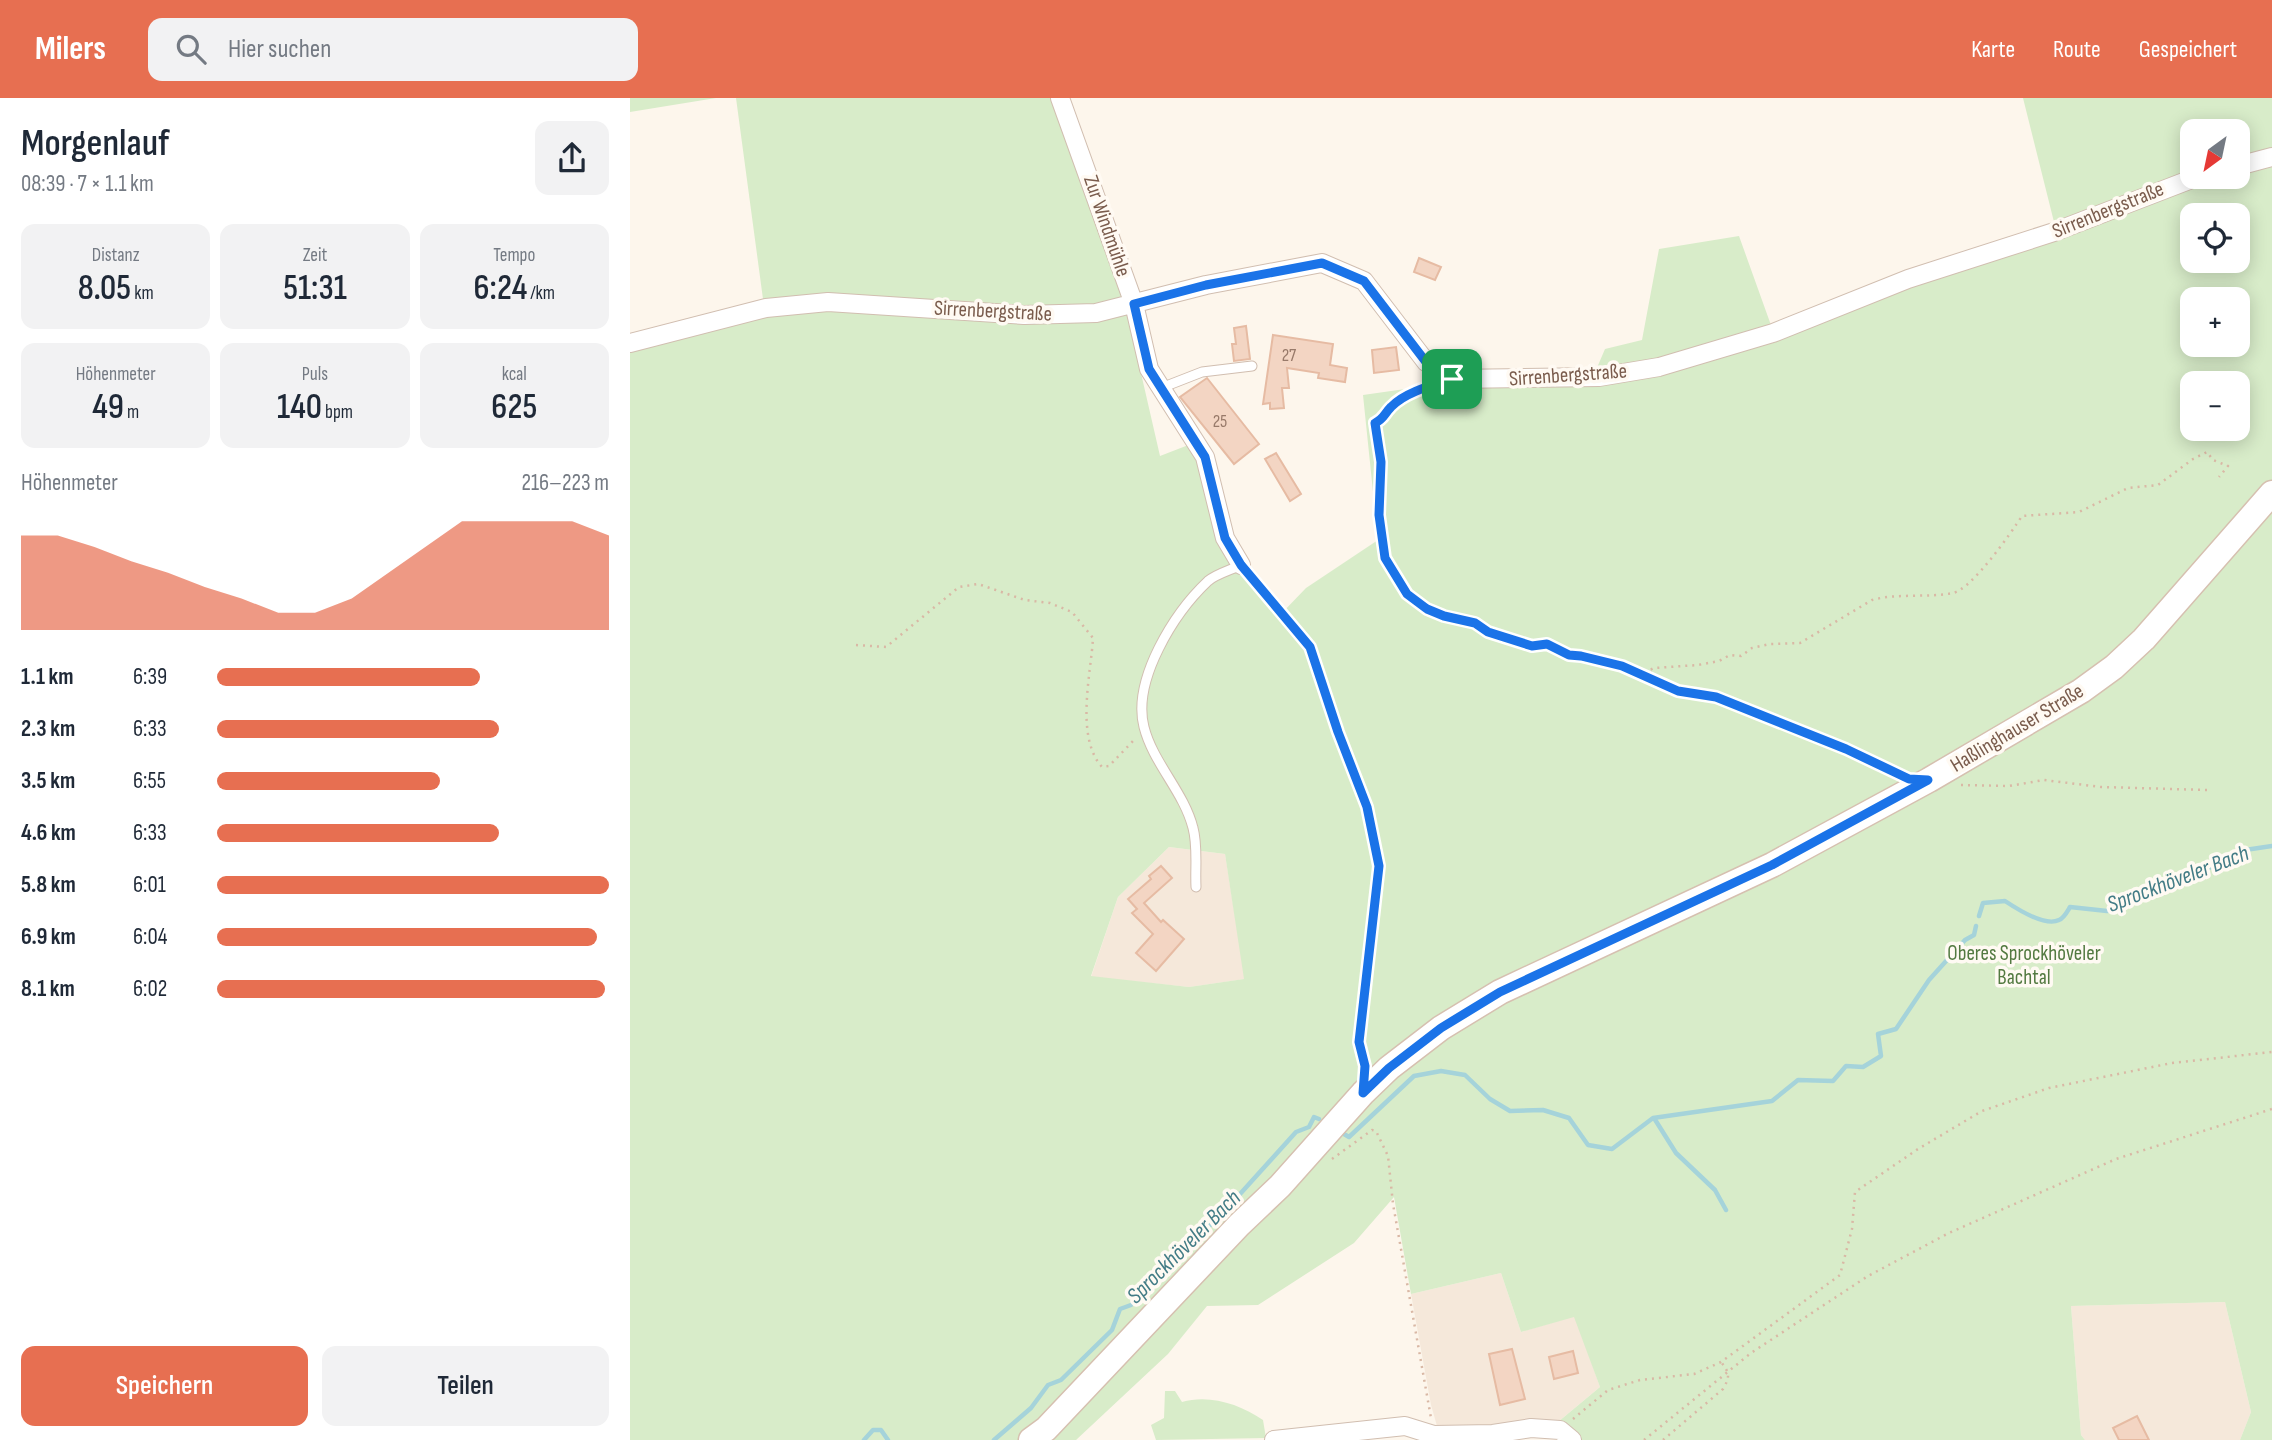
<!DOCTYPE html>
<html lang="de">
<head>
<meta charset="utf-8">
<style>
  :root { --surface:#fff; --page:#f2f2f3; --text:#1f2937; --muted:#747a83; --accent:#e76f51 }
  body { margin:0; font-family:"Sofia Sans Condensed",sans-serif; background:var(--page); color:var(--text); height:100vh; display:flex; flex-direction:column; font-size:26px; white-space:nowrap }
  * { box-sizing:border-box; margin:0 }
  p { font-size:23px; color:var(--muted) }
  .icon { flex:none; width:38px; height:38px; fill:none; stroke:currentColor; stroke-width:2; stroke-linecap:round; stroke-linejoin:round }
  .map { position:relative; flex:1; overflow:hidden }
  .side { display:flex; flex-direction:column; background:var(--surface); width:630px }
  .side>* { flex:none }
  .needle { width:46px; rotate:213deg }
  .tools { position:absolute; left:1550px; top:21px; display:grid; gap:14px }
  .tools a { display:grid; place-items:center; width:70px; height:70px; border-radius:14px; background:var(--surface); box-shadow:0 4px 18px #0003; font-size:35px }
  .pin { position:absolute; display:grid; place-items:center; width:60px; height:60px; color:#fff; margin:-30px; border-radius:14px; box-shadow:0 4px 10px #0006 }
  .round { display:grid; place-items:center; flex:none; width:74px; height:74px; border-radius:14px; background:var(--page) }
  .summary { display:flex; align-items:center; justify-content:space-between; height:119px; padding:0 21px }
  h1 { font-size:38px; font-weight:600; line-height:52px }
  .metrics { display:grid; grid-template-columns:repeat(3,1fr); gap:10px; height:119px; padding:7px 21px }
  .metrics div { display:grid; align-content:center; border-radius:14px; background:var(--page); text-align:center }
  .metrics b { font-size:35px; font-weight:600 }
  .metrics small { font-size:19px; font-weight:400 }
  .metrics p { font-size:19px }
  .chart { height:196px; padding:14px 21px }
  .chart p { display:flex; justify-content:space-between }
  .chart svg { width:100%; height:126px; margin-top:7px; fill:var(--accent); opacity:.7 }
  .button { display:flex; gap:14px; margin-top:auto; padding:14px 21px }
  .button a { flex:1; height:80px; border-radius:14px; background:var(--accent); color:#fff; font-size:28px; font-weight:600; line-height:80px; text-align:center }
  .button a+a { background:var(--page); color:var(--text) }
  ul { padding:0 21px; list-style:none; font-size:23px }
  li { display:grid; grid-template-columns:112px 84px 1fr; align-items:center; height:52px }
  li i { height:18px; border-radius:9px; background:var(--accent) }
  header { display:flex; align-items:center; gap:42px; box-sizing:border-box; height:98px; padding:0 35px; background:var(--accent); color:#fff }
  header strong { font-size:33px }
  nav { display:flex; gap:38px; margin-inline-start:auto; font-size:24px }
  .search { width:490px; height:63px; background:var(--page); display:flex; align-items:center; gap:18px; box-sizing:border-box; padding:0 24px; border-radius:14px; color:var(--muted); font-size:26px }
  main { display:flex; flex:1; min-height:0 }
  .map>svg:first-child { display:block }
</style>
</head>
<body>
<header>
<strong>Milers</strong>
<div class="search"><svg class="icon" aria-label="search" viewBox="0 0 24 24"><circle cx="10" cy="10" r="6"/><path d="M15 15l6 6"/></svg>Hier suchen</div>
<nav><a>Karte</a><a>Route</a><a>Gespeichert</a></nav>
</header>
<main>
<section class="side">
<div class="summary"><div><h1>Morgenlauf</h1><p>08:39 · 7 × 1.1 km</p></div><a class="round"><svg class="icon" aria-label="share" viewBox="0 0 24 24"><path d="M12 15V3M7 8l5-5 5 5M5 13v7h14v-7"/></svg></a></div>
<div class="metrics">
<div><p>Distanz</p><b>8.05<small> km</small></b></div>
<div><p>Zeit</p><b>51:31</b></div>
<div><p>Tempo</p><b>6:24<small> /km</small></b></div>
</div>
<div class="metrics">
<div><p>Höhenmeter</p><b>49<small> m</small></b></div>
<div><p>Puls</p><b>140<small> bpm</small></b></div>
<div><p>kcal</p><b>625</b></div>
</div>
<div class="chart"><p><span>Höhenmeter</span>216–223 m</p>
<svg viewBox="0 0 160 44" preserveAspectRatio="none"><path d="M0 44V11L10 11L20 15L30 20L40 24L50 29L60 33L70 38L80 38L90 33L100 24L110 15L120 6L130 6L140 6L150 6L160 11V44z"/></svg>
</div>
<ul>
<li><b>1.1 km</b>6:39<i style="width:67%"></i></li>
<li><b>2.3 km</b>6:33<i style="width:72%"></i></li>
<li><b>3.5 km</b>6:55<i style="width:57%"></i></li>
<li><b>4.6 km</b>6:33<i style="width:72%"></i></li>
<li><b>5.8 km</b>6:01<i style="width:100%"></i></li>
<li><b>6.9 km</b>6:04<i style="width:97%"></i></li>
<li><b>8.1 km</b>6:02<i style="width:99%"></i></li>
</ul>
<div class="button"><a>Speichern</a><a>Teilen</a></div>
</section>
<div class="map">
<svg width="1642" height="1342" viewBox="0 0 1642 1342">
  <rect width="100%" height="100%" fill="#fdf6ec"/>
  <path fill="#f5e8da" d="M539,749L595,756L615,881L559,889L461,879L488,799Z
    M871,1175L891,1234L945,1218L970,1289L928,1324L809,1335L801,1307L781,1196Z
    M1595,1204L1621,1314L1610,1342H1455L1451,1337L1441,1208Z"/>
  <path fill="#d8ecc9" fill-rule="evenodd" d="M0,0H86L0,14Z
    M106,0H424L491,188L530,358L561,346L571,360L592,451L650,517L676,490L748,442L733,297L824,284L1030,272L1556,86L1585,79H1608V73L1642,64V1342H1610L1621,1314L1595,1204L1441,1208L1451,1337L1455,1342H930L928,1324L970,1289L944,1219L891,1234L871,1175L781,1196L764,1099L724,1145L628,1207L577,1208L538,1256L446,1342H0V253L135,216ZM1563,117H1608V163H1563ZM1563,201H1608V247H1563ZM1563,285H1608V331H1563ZM539,749L595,756L614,881L559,889L461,878L488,799Z
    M1393,0H1642V55L1608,63V33H1563V75L1425,128Z
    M1109,138L1142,230L1028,265L966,272L975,251L1012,242L1029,151Z
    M535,1293H545L552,1304C579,1296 610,1306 633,1322L636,1340L526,1342L521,1327L534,1320Z"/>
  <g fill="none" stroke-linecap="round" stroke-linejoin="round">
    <path stroke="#a5d3da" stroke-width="4.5" d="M1349,818L1353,805L1375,803C1387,811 1415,829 1429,822C1434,820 1437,814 1440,809L1477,813L1508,793L1537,791L1615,752L1642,748
      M1024,1020L1046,1055L1085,1092L1096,1112
      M714,1036L719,1039L784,978L811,973L835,977L860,1001L880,1013L913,1012L939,1020L958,1047L982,1051L1023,1020L1142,1003L1168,982L1203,983L1216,968L1233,969L1251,958L1248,936L1266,931L1299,882L1335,842L1344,837L1346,828
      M234,1342L243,1332H251L258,1342
      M364,1342L401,1310L418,1287L431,1282L482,1232L490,1211L501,1207L601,1106L666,1034L679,1029L684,1019L689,1021"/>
  </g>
  <path fill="#f3d5c3" stroke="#e6bba3" stroke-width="2" d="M789,160L811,169L805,182L784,174Z
    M616,228L620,261L604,263L602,246H606L604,230Z
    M643,237L703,246L700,267L717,270L715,284L688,280L689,275L657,270L659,290H652L654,310L640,311V305L633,306Z
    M766,249L769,272L744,275L742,252Z
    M577,280L629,346L604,366L550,299Z
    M646,355L671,396L660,403L635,361Z
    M531,768L542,780L514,805L531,824L533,822L554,841L526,873L506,855L523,836L502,815L507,811L498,801L521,781L519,778Z
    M882,1251L895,1301L870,1307L859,1256Z
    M943,1253L948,1275L924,1281L919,1259Z
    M1507,1318L1519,1342H1489L1483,1330Z"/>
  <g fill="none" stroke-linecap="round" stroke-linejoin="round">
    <g stroke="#d1beb0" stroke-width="11">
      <path id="service" d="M531,290L572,274L622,268
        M566,789C565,770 568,748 563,730C554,694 523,665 514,629C502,582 544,515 578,483C586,476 601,472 611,467"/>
    </g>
    <g stroke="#d1beb0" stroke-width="20">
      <path id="minor" d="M430,0L504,206L519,271L575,359L595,440L611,467
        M1608,68L1642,59
        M0,245L136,210L198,204L394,217L466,215L576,187L692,165L734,183L796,264L822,281L969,279L1029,269L1143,235L1278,181L1424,134L1567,79
        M644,1342L775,1328L804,1337L863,1336L901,1330L930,1332L942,1342"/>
    </g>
    <g stroke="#d6c0b0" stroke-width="27">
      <path id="secondary" d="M401,1342L416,1331L609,1127L650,1088L733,995L759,970L811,930L870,894L1142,767L1299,682L1451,593L1484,569L1514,541L1642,395"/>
    </g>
    <path stroke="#d9b8a5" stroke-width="2.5" stroke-dasharray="2 5" stroke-linecap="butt" d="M802,287L761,309L754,321L745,325L751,364L748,392L752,446L758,467L777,496L787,505L814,518L845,525L858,534L902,548L917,546L939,557L951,558L992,568L1048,593L1070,595L1110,607L1132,619L1216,651L1270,676
      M623,480L680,549L708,634L737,709L749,768L732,908L729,944L734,965
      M226,547L256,549L329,489L348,486L395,502L420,505L442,514L463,540C461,576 445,639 472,669L479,668L505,641
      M1052,592L1018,573L1024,570L1068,567L1089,563L1100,557L1111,558L1122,550L1140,546L1170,545L1242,502C1266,495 1299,500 1323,495C1342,491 1381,435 1392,418L1449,414L1498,390L1528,387L1563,361L1577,354L1583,362L1598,368L1589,379
      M1331,687L1379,688L1414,682L1471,689L1577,692
      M702,1061L742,1032L746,1033L758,1058L763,1106L801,1320
      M943,1321L978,1292L1010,1282L1064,1276L1091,1264L1210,1177L1222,1131L1225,1094L1288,1051L1352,1013L1419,990L1542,965L1642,954
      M1014,1342L1121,1255L1238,1178L1319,1135L1486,1061L1642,1011
      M1033,1342L1093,1291C1100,1279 1100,1275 1091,1264"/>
    <use href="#service" stroke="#fff" stroke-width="9"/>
    <use href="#minor" stroke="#fff" stroke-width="18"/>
    <use href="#secondary" stroke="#fff" stroke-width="24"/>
  </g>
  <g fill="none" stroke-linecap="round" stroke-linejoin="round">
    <g stroke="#fff" stroke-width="14">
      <path id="route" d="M692,165L734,183L796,264L822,281C803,287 775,294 761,309C754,316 754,321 745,325L751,364L749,417L755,460L777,496L797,511L814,518L845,525L858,534L902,548L917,546L939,557L951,558L992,568L1048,593L1086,599L1216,651L1279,681L1298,682L1142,767L870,894L811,930L759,970L733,995L735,968L729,944L749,768L737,709L708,634L680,549L611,467L595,440L575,359L519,271L504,206L576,187Z"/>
    </g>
    <use href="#route" stroke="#1a73e8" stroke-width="9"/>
  </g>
  <g text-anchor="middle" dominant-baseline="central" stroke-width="7" stroke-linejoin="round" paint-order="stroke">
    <g font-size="18" fill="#987a6a">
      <text x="659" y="257">27</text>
      <text x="590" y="323">25</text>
    </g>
    <g font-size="21" fill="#7a5c4d" stroke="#fffaf3">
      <text transform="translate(1478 112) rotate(-22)">Sirrenbergstraße</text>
      <text transform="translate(477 128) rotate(71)">Zur Windmühle</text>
      <text transform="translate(363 213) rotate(3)">Sirrenbergstraße</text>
      <text transform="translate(938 277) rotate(-4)">Sirrenbergstraße</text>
      <text transform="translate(1387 630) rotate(-31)">Haßlinghauser Straße</text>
    </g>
    <g font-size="21" fill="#537a41" stroke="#fffaf3">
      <text x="1394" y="855">Oberes Sprockhöveler<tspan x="1394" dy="24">Bachtal</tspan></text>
    </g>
    <g font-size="23" font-style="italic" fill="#437c86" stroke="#fffaf3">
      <text transform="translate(1548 781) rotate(-21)">Sprockhöveler Bach</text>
      <text transform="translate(554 1149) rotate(-45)">Sprockhöveler Bach</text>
    </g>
  </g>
</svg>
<div class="tools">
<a><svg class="needle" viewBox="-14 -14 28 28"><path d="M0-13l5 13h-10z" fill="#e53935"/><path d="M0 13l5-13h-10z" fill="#747a83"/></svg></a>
<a><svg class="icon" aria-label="locate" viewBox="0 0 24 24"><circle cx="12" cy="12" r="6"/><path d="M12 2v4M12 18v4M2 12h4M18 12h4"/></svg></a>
<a>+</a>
<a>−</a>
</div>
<div class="pin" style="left:822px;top:281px;background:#1e9e55"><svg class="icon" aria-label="arrive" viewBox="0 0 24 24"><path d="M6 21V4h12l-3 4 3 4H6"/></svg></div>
</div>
</main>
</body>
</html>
